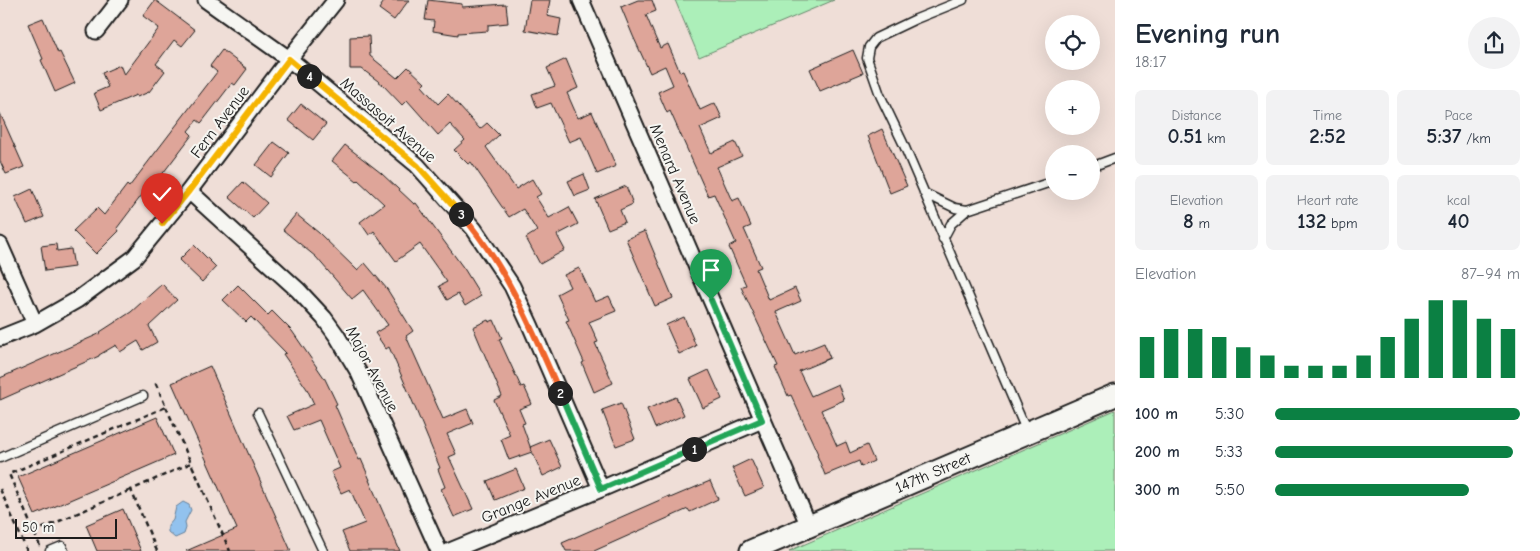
<!DOCTYPE html>
<html lang="en">
<head>
<meta charset="utf-8">
<style>
  :root { --surface:#fff; --page:#f2f2f3; --text:#1f2937; --muted:#747a83; --accent:#0b8043 }
  body { margin:0; font-family:"Comic Neue",sans-serif; background:var(--page); color:var(--text); height:100vh; display:flex; flex-direction:column; font-size:19px; white-space:nowrap }
  * { box-sizing:border-box; margin:0 }
  p { font-size:16px; color:var(--muted) }
  .icon { flex:none; width:28px; height:28px; fill:none; stroke:currentColor; stroke-width:2; stroke-linecap:round; stroke-linejoin:round }
  .map { position:relative; flex:1; overflow:hidden }
  .panel { display:flex; flex-direction:column; background:var(--surface); width:425px }
  .panel>* { flex:none }
  .controls { position:absolute; left:1045px; top:15px; display:grid; gap:10px }
  .controls a { display:grid; place-items:center; width:55px; height:55px; border-radius:50%; background:var(--surface); box-shadow:0 5px 20px #0002; font-size:25px }
  .scale { position:absolute; left:15px; bottom:12px; width:102px; box-sizing:border-box; padding-left:5px; border:2px solid #1c1c1c; border-top:0; font-size:14px; line-height:18px; white-space:nowrap; color:#1c1c1c; -webkit-text-stroke:4px #f6f6f2; paint-order:stroke }
  .pin { position:absolute; display:grid; place-items:center; width:42px; height:42px; color:#fff; margin:-51px -21px; border-radius:50% 50% 50% 0; rotate:-45deg; box-shadow:0 0 5px #0007 }
  .pin .icon { rotate:45deg }
  .km { position:absolute; width:25px; height:25px; margin:-12px; border-radius:50%; background:#222; color:#fff; font-size:14px; line-height:25px; text-align:center }
  .round { display:grid; place-items:center; flex:none; width:52px; height:52px; border-radius:26px; background:var(--page) }
  .head { display:flex; align-items:center; justify-content:space-between; height:85px; padding:0 20px }
  h1 { font-size:28px; font-weight:700; line-height:38px }
  .stats { display:grid; grid-template-columns:repeat(3,1fr); gap:8px; height:85px; padding:5px 20px }
  .stats div { display:grid; align-content:center; border-radius:8px; background:var(--page); text-align:center }
  .stats b { font-size:21px; font-weight:700 }
  .stats small { font-size:14px; font-weight:400 }
  .stats p { font-size:14px }
  .chart { height:140px; padding:10px 20px }
  .chart p { display:flex; justify-content:space-between }
  .chart svg { width:100%; height:90px; margin-top:5px; stroke:var(--accent); stroke-width:6 }
  ul { padding:0 20px; list-style:none; font-size:16px }
  li { display:grid; grid-template-columns:80px 60px 1fr; align-items:center; height:38px }
  li i { height:12px; border-radius:6px; background:var(--accent) }
  main { display:flex; flex:1; min-height:0 }
  .map>svg:first-child { display:block }
</style>
</head>
<body>
<main>
<div class="map">
<svg width="1115" height="551" viewBox="0 0 1115 551">
  <rect width="100%" height="100%" fill="#efded7"/>
  <filter id="ink" filterUnits="userSpaceOnUse"><feTurbulence type="fractalNoise" baseFrequency=".02" numOctaves="2"/><feDisplacementMap in="SourceGraphic" scale="10" xChannelSelector="R" yChannelSelector="G"/><feConvolveMatrix kernelMatrix="1 2 1 2 8 2 1 2 1" color-interpolation-filters="sRGB"/></filter>
  <g filter="url(#ink)">
    <path fill="#acefb9" stroke="#64866a" d="M675,0H834L699,57Z
      M1115,410V551H789Z"/>
    <path fill="#92c2ee" stroke="#63809a" d="M183,502L189,505L191,510L185,522L186,528L184,534L175,538L168,532V526L173,520L176,507Z"/>
    <path fill="#dea599" stroke="#1c1c1c" d="M155,0L195,30L182,46L174,40L156,64L165,71L149,92L137,97L136,95L101,110L94,93L108,87L102,73L120,65L124,75L159,28L143,16Z
      M385,0H409L394,20L379,9Z
      M428,0L462,4V7L506,4L508,23L488,25V31L458,33V35L433,31L434,21L425,20Z
      M530,0H550L547,16L561,19L558,36L525,30Z
      M638,0H652L656,11L646,15L655,37L660,48L668,44L680,72L683,71L700,110L715,103L722,118L700,128L711,153L735,142L742,156L717,167L732,201L739,198L751,226L744,229L761,267L756,269L769,300L795,288L801,301L776,312L795,355L824,343L830,358L799,371L811,396L838,384L844,400L821,410L837,446L846,442L850,453L867,445L874,461L861,467L859,461L825,475L817,455L818,454L791,395L788,396L775,367L778,366L741,287L746,285L729,247L736,243L714,194L708,196L670,111L667,113L658,92L673,85L665,66L650,73L633,36L621,7Z
      M43,18L58,53L60,52L75,83L55,92L41,60L43,59L28,24Z
      M369,36L370,56L397,78L408,67L425,83L422,86L438,104L448,94L480,129L487,123L499,135L486,147L516,189L532,179L541,194L536,197L549,218L569,207L578,224L557,235L565,250L540,264L526,238L537,231L523,209L509,217L471,162L468,164L454,150L465,140L450,124L438,135L407,100L402,105L382,84L362,69H350V37Z
      M222,50L247,69L235,85L232,83L202,122L201,123L197,120L188,131L192,135L151,189L148,187L117,228L119,231L96,254L73,231L97,208L104,215L127,185L129,187L217,72L210,66Z
      M853,50L863,73L820,91L810,69Z
      M566,59L578,88L567,93L578,118L592,112L616,166L597,174L581,137L569,142L551,103L537,108L532,94L555,86L547,68Z
      M301,104L326,124L313,140L288,120Z
      M0,113L24,167L6,174L0,161Z
      M882,129L907,186L890,193L868,136Z
      M274,142L289,153L271,177L256,165Z
      M345,145L381,173L414,204L416,203L465,270L481,296L465,306L458,294L447,300L439,286L447,282L420,244L396,261L374,231L369,235L360,222L384,204L358,180L357,181L332,161Z
      M584,174L590,190L575,196L568,181Z
      M243,182L267,203L253,218L229,197Z
      M626,186L633,204L620,210L625,222L608,229L595,199Z
      M32,189L44,217L27,224L15,197Z
      M296,214L319,233L357,270L365,263L387,289L413,331L406,336L443,419L467,409L473,423L447,434L456,454L449,457L473,509L454,517L441,489L445,487L438,469L440,468L409,393L389,347L386,349L375,333L388,325L363,290L352,299L316,257L283,230Z
      M645,231L673,298L655,306L626,239Z
      M56,244L57,251L71,249L74,267L45,271L41,246Z
      M194,245L216,267L202,282L179,260Z
      M579,268L595,302L609,296L616,311L589,322L598,342L595,343L613,383L594,392L582,363L584,362L566,321L569,320L557,294L570,287L564,275Z
      M162,284L177,300L149,326L157,342L143,350L138,341L120,352L116,345L99,355V356L0,400V378L101,333L100,332L131,312Z
      M238,285L268,315L272,311L292,331L325,379L337,404L335,405L359,460L361,459L370,480H369L400,551H350L342,532L365,523L350,489L341,493L331,472L340,468L319,420L294,430L287,416L314,404L307,389L283,354L286,353L251,317L246,322L223,300Z
      M684,317L696,346L679,354L666,325Z
      M488,320L489,322L494,320L502,338L499,339L521,387L524,386L532,404L519,409L525,423L522,424L532,452L509,460L501,439L510,435L494,400L502,396L473,327Z
      M210,366L291,551H186L237,529L172,383Z
      M709,370L722,399L703,408L690,379Z
      M676,397L684,415L655,428L647,409Z
      M621,403L635,439L616,446L602,410Z
      M157,417L174,455L35,515L18,477Z
      M549,439L562,467L543,476L530,447Z
      M751,459L764,488L745,496L732,468Z
      M516,469L524,488L495,500L487,481Z
      M710,481L718,499L690,512L688,509L594,551H566L562,543L669,496L670,498Z
      M123,509L141,551H97L86,525Z"/>
    <g fill="none" stroke-linecap="round" stroke-linejoin="round">
      <g stroke="#1c1c1c" stroke-width="11">
        <path id="service" d="M963,0L916,19L876,38L869,47L867,58L880,95L903,143L1026,430
          M1091,167L1115,158
          M924,193L955,208L967,210
          M943,239L951,224L967,210L1054,181
          M258,413L323,551
          M0,458L143,396
          M50,551L62,546L64,551"/>
      </g>
      <g stroke="#1c1c1c" stroke-width="19">
        <path id="minor" d="M206,0L289,59L417,165L474,229L512,286L531,327L601,489
          M581,0L809,526
          M96,31L120,0
          M189,191L298,290L324,318L337,336L359,373L439,551
          M0,245L35,324
          M0,338L35,324L77,300L134,258L189,191L289,59L336,0
          M450,551L601,489L762,420"/>
      </g>
      <g stroke="#1c1c1c" stroke-width="25">
        <path id="secondary" d="M751,551L1115,395"/>
      </g>
      <path stroke="#1c1c1c" stroke-width="2.5" stroke-dasharray="5 4" stroke-linecap="butt" d="M166,407L191,463
        M0,489L27,551
        M34,532L131,490
        M40,546L9,474L166,407L155,382
        M157,551L131,490L191,463L230,551"/>
      <use href="#service" stroke="#f6f6f2" stroke-width="8"/>
      <use href="#minor" stroke="#f6f6f2" stroke-width="15"/>
      <use href="#secondary" stroke="#f6f6f2" stroke-width="21"/>
    </g>
  </g>
  <g fill="none" stroke-linecap="round" stroke-linejoin="round" filter="url(#ink)">
    <g stroke="#fff" stroke-width="10">
      <path id="split-1" d="M694,449L762,420L711,300"/>
    </g>
    <g stroke="#fff" stroke-width="10">
      <path id="split-2" d="M560,393L601,489L694,449"/>
    </g>
    <g stroke="#fff" stroke-width="10">
      <path id="split-3" d="M461,214C507,267 532,329 560,393"/>
    </g>
    <g stroke="#fff" stroke-width="10">
      <path id="split-4" d="M309,76L417,165L461,214"/>
    </g>
    <g stroke="#fff" stroke-width="10">
      <path id="split-5" d="M162,224L189,191L289,59L309,76"/>
    </g>
    <use href="#split-1" stroke="#22a559" stroke-width="6"/>
    <use href="#split-2" stroke="#22a559" stroke-width="6"/>
    <use href="#split-3" stroke="#f0652b" stroke-width="6"/>
    <use href="#split-4" stroke="#f5b400" stroke-width="6"/>
    <use href="#split-5" stroke="#f5b400" stroke-width="6"/>
  </g>
  <g text-anchor="middle" dominant-baseline="central" stroke-width="4" stroke-linejoin="round" paint-order="stroke">
    <g font-size="16" fill="#1c1c1c" stroke="#f6f6f2">
      <text transform="translate(388 120) rotate(41)">Massasoit Avenue</text>
      <text transform="translate(220 122) rotate(-53)">Fern Avenue</text>
      <text transform="translate(675 174) rotate(67)">Menard Avenue</text>
      <text transform="translate(372 369) rotate(62)">Major Avenue</text>
      <text transform="translate(933 473) rotate(-23)">147th Street</text>
      <text transform="translate(531 499) rotate(-22)">Grange Avenue</text>
    </g>
  </g>
</svg>
<div class="controls">
<a><svg class="icon" aria-label="locate" viewBox="0 0 24 24"><circle cx="12" cy="12" r="6"/><path d="M12 2v4M12 18v4M2 12h4M18 12h4"/></svg></a>
<a>+</a>
<a>−</a>
</div>
<div class="scale">50 m</div>
<div class="pin" style="left:711px;top:300px;background:#1e9e55"><svg class="icon" aria-label="arrive" viewBox="0 0 24 24"><path d="M6 21V4h12l-3 4 3 4H6"/></svg></div>
<div class="pin" style="left:162px;top:224px;background:#d93025"><svg class="icon" aria-label="check" viewBox="0 0 24 24"><path d="M5 12l5 5 9-10"/></svg></div>
<b class="km" style="left:694px;top:449px">1</b>
<b class="km" style="left:560px;top:393px">2</b>
<b class="km" style="left:461px;top:214px">3</b>
<b class="km" style="left:309px;top:76px">4</b>
</div>
<section class="panel">
<div class="head"><div><h1>Evening run</h1><p>18:17</p></div><a class="round"><svg class="icon" aria-label="share" viewBox="0 0 24 24"><path d="M12 15V3M7 8l5-5 5 5M5 13v7h14v-7"/></svg></a></div>
<div class="stats">
<div><p>Distance</p><b>0.51<small> km</small></b></div>
<div><p>Time</p><b>2:52</b></div>
<div><p>Pace</p><b>5:37<small> /km</small></b></div>
</div>
<div class="stats">
<div><p>Elevation</p><b>8<small> m</small></b></div>
<div><p>Heart rate</p><b>132<small> bpm</small></b></div>
<div><p>kcal</p><b>40</b></div>
</div>
<div class="chart"><p><span>Elevation</span>87–94 m</p>
<svg viewBox="0 0 160 44" preserveAspectRatio="none"><path d="M5 44V24M15 44V20M25 44V20M35 44V24M45 44V29M55 44V33M65 44V38M75 44V38M85 44V38M95 44V33M105 44V24M115 44V15M125 44V6M135 44V6M145 44V15M155 44V20"/></svg>
</div>
<ul>
<li><b>100 m</b>5:30<i style="width:100%"></i></li>
<li><b>200 m</b>5:33<i style="width:97%"></i></li>
<li><b>300 m</b>5:50<i style="width:79%"></i></li>
</ul>
</section>
</main>
</body>
</html>
